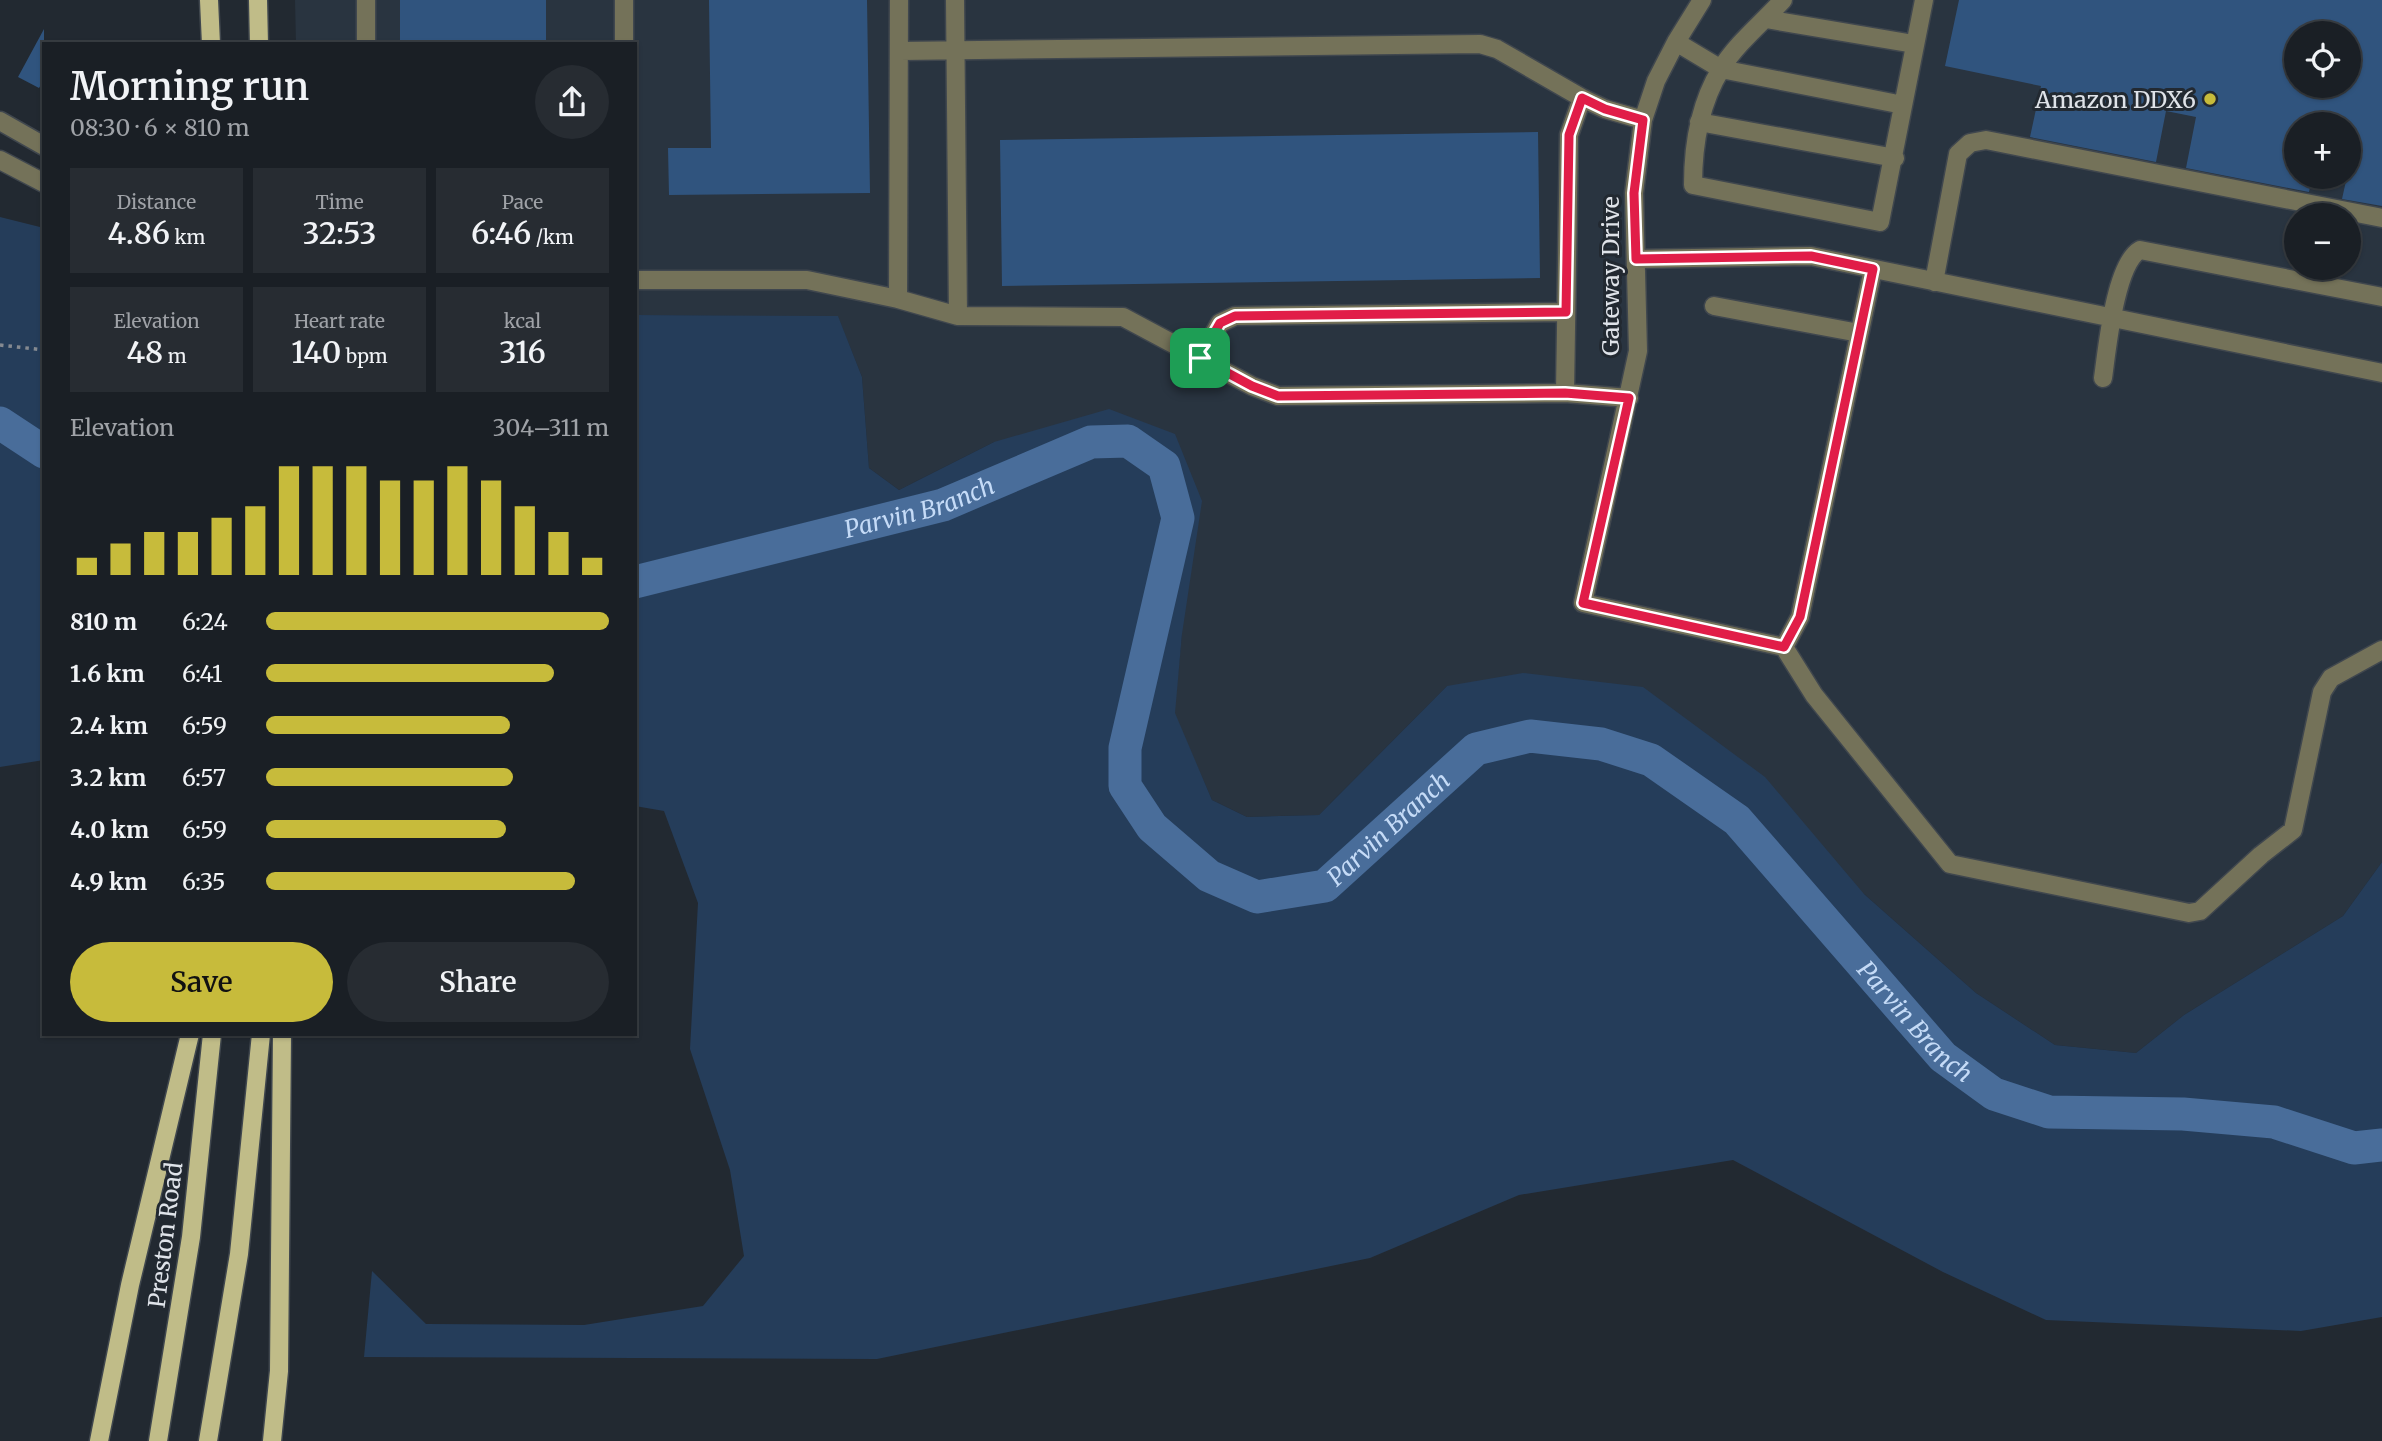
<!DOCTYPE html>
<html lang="en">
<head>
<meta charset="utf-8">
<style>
  :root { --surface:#1a1f25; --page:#272c32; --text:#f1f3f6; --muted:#9fa2a7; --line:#383d42; --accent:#c7bb3b }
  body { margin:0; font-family:Merriweather,serif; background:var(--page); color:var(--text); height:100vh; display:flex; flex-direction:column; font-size:26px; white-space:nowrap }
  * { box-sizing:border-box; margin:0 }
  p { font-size:23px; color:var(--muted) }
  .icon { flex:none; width:38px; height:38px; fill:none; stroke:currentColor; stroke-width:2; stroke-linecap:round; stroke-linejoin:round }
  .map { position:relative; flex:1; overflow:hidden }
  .sheet { position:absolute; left:42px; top:42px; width:595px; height:994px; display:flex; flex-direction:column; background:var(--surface); border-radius:0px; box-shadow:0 2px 5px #0004,0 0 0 2px var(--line) }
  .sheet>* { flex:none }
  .buttons { position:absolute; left:2284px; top:21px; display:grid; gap:14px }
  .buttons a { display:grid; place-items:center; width:77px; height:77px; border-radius:50%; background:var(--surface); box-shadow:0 2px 5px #0004,0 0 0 2px var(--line); font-size:35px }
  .pin { position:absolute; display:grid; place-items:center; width:60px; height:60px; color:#fff; margin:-30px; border-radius:14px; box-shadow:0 4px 10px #0006 }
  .round { display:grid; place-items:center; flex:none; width:74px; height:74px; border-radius:37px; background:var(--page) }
  .overview { display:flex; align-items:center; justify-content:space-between; height:119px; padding:0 28px }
  h1 { font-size:38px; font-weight:600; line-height:52px }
  .figures { display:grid; grid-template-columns:repeat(3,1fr); gap:10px; height:119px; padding:7px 28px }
  .figures div { display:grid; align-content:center; border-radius:0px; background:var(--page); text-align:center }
  .figures b { font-size:30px; font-weight:600 }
  .figures small { font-size:19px; font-weight:400 }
  .figures p { font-size:19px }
  .chart { height:196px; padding:14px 28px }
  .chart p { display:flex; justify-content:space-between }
  .chart svg { width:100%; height:126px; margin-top:7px; stroke:var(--accent); stroke-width:6 }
  .primary-button { display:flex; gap:14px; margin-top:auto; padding:14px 28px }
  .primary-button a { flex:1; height:80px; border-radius:42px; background:var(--accent); color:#111; font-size:28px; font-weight:600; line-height:80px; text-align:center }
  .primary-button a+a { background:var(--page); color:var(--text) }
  ul { padding:0 28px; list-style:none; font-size:23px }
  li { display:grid; grid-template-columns:112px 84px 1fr; align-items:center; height:52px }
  li i { height:18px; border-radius:9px; background:var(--accent) }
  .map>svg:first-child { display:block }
</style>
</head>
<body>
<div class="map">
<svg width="2382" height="1441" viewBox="0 0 2382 1441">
  <rect width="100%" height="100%" fill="#222931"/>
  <path fill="#293440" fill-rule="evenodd" d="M295,0H2382V862L2343,916L2184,1015L2136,1053L2055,1045L1976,993L1864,894L1447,686L1319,815L1247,817L1212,800L1174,713L1182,634L994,442L899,490L869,468L862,377L838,317L635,315V44H296ZM2296,33H2348V86H2296ZM2296,124H2348V177H2296ZM2296,215H2348V268H2296Z"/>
  <path fill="#253d5a" d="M0,217L44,228V760L0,767Z
    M635,315L838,316L862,377L869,468L899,490L994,442L1109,409L1175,434L1202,501L1182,634L1175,713L1212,800L1247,817L1319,815L1447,686L1523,673L1643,687L1765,777L1864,894L1976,993L2055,1045L2136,1053L2184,1015L2343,916L2382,862V1317L2301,1331L2046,1320L1943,1272L1733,1160L1519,1195L1370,1258L877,1359L364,1357L372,1271L426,1324L584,1325L703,1306L744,1256L730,1170L690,1049L698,903L664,811L635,806Z"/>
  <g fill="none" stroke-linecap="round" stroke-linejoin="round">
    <g stroke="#496d9a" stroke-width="33">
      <path d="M0,423L44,452"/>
      <path id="s1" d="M635,582L943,505L1091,442L1128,441L1164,466L1178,518L1125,748V786L1152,827L1209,876L1257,897L1325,886L1476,749L1530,736L1601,744L1651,760L1737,820L1943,1057L1994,1094L2049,1112L2183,1114L2274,1122L2354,1148L2382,1145"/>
    </g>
  </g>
  <path fill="#30547e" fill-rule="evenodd" d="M400,0H546V44H400Z
    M709,0H867L870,193L669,195L668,148H711Z
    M1959,0H2382V206L2342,199L2353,149L2348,148V124H2296V177H2312L2309,192L2186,168L2196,117L2166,111L2156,162L2030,137L2041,86L1945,66ZM2296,33H2348V86H2296Z
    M44,29V80L39,88L18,77Z
    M1538,132L1540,278L1002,286L1000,140Z"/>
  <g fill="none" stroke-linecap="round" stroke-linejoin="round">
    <g stroke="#40474e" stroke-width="21">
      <path id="minor" d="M366,0V44
        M624,0V44
        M899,0L898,299L958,316L1123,317L1252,386L1278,396L1565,393L1629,398
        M955,0L958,316
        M1702,0L1676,42L1656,81L1643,120L1634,193L1638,351L1583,603L1784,647L1814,695L1950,864L2189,913L2200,911L2261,855L2293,830L2322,692L2331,678L2382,650
        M1783,0C1763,22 1736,44 1721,69C1700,103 1693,146 1693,185L1880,222L1924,0
        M1766,19L1914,44
        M1676,42L1721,69L1903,105
        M900,51L1480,44L1497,49L1582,98L1605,109L1643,120
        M0,121L44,146
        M1699,122L1895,158
        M0,160L44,183
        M1636,259L1811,256L2382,373
        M635,280H807L898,299
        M1934,282L1958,154L1970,143L1986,140L2382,218
        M1714,306L1859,333
        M1200,358L1220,323L1235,316L1566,312
        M2103,378C2107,350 2115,264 2140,250L2382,297
        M1565,393L1569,135L1582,98
        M1784,647L1800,617L1873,269"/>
    </g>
    <g stroke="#40474e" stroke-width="21">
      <path id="major" d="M209,0L211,44
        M258,0L259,44
        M99,1441L130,1285L190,1034
        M158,1441L191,1237L212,1034
        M208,1441L239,1254L261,1034
        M272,1441L279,1371L282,1034"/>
    </g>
    <path stroke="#858a91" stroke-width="3.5" stroke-dasharray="3.5 5" stroke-linecap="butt" d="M0,345L44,350"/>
    <use href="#minor" stroke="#747259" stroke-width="18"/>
    <use href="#major" stroke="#c0bc88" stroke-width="18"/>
  </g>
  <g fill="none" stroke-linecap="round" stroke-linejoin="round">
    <g stroke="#fff" stroke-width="14">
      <path id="route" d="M1582,98L1605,109L1643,120L1634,193L1636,259L1811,256L1873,269L1800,617L1784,647L1583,603L1629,398L1565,393L1278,396L1252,386L1200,358L1220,323L1235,316L1566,312L1569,135Z"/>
    </g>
    <use href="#route" stroke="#e11d48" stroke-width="9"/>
  </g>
  <circle fill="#c7bb3b" stroke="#222931" stroke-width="2.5" cx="2210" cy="99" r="7"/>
  <g text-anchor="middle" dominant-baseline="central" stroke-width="6" stroke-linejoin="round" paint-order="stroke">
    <g font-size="23" fill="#dfe3e9" stroke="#222931" text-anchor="end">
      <text x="2196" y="99">Amazon DDX6</text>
    </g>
    <g font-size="23" fill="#dfe3e9" stroke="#222931">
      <text transform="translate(1610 276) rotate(-90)">Gateway Drive</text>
      <text transform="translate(165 1235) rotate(-83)">Preston Road</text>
    </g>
    <g font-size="24" font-style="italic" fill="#c5dbf7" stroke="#222931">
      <text stroke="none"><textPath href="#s1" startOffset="294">Parvin Branch</textPath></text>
      <text stroke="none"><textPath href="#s1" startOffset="1218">Parvin Branch</textPath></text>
      <text stroke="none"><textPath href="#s1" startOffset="1890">Parvin Branch</textPath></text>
    </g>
  </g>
</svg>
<div class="buttons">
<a><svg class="icon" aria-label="locate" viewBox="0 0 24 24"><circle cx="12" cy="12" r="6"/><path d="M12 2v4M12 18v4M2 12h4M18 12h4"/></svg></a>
<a>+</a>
<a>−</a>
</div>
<div class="pin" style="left:1200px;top:358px;background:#1e9e55"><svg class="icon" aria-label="arrive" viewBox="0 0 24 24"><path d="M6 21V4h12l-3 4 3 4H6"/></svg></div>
<section class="sheet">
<div class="overview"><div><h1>Morning run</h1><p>08:30 · 6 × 810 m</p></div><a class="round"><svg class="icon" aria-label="share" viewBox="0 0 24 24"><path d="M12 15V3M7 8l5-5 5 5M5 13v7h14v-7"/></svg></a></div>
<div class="figures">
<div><p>Distance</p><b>4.86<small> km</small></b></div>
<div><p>Time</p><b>32:53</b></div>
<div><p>Pace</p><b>6:46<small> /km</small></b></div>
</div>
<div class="figures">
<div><p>Elevation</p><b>48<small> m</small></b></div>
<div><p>Heart rate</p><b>140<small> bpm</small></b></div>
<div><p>kcal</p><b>316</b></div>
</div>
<div class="chart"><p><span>Elevation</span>304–311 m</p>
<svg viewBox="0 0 160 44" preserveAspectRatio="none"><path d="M5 44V38M15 44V33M25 44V29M35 44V29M45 44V24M55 44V20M65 44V6M75 44V6M85 44V6M95 44V11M105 44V11M115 44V6M125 44V11M135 44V20M145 44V29M155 44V38"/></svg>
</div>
<ul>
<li><b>810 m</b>6:24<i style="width:100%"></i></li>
<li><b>1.6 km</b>6:41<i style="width:84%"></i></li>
<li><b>2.4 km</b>6:59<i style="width:71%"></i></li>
<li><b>3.2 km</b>6:57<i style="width:72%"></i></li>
<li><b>4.0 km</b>6:59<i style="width:70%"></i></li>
<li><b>4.9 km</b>6:35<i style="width:90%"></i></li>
</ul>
<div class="primary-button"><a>Save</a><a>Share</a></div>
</section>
</div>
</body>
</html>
